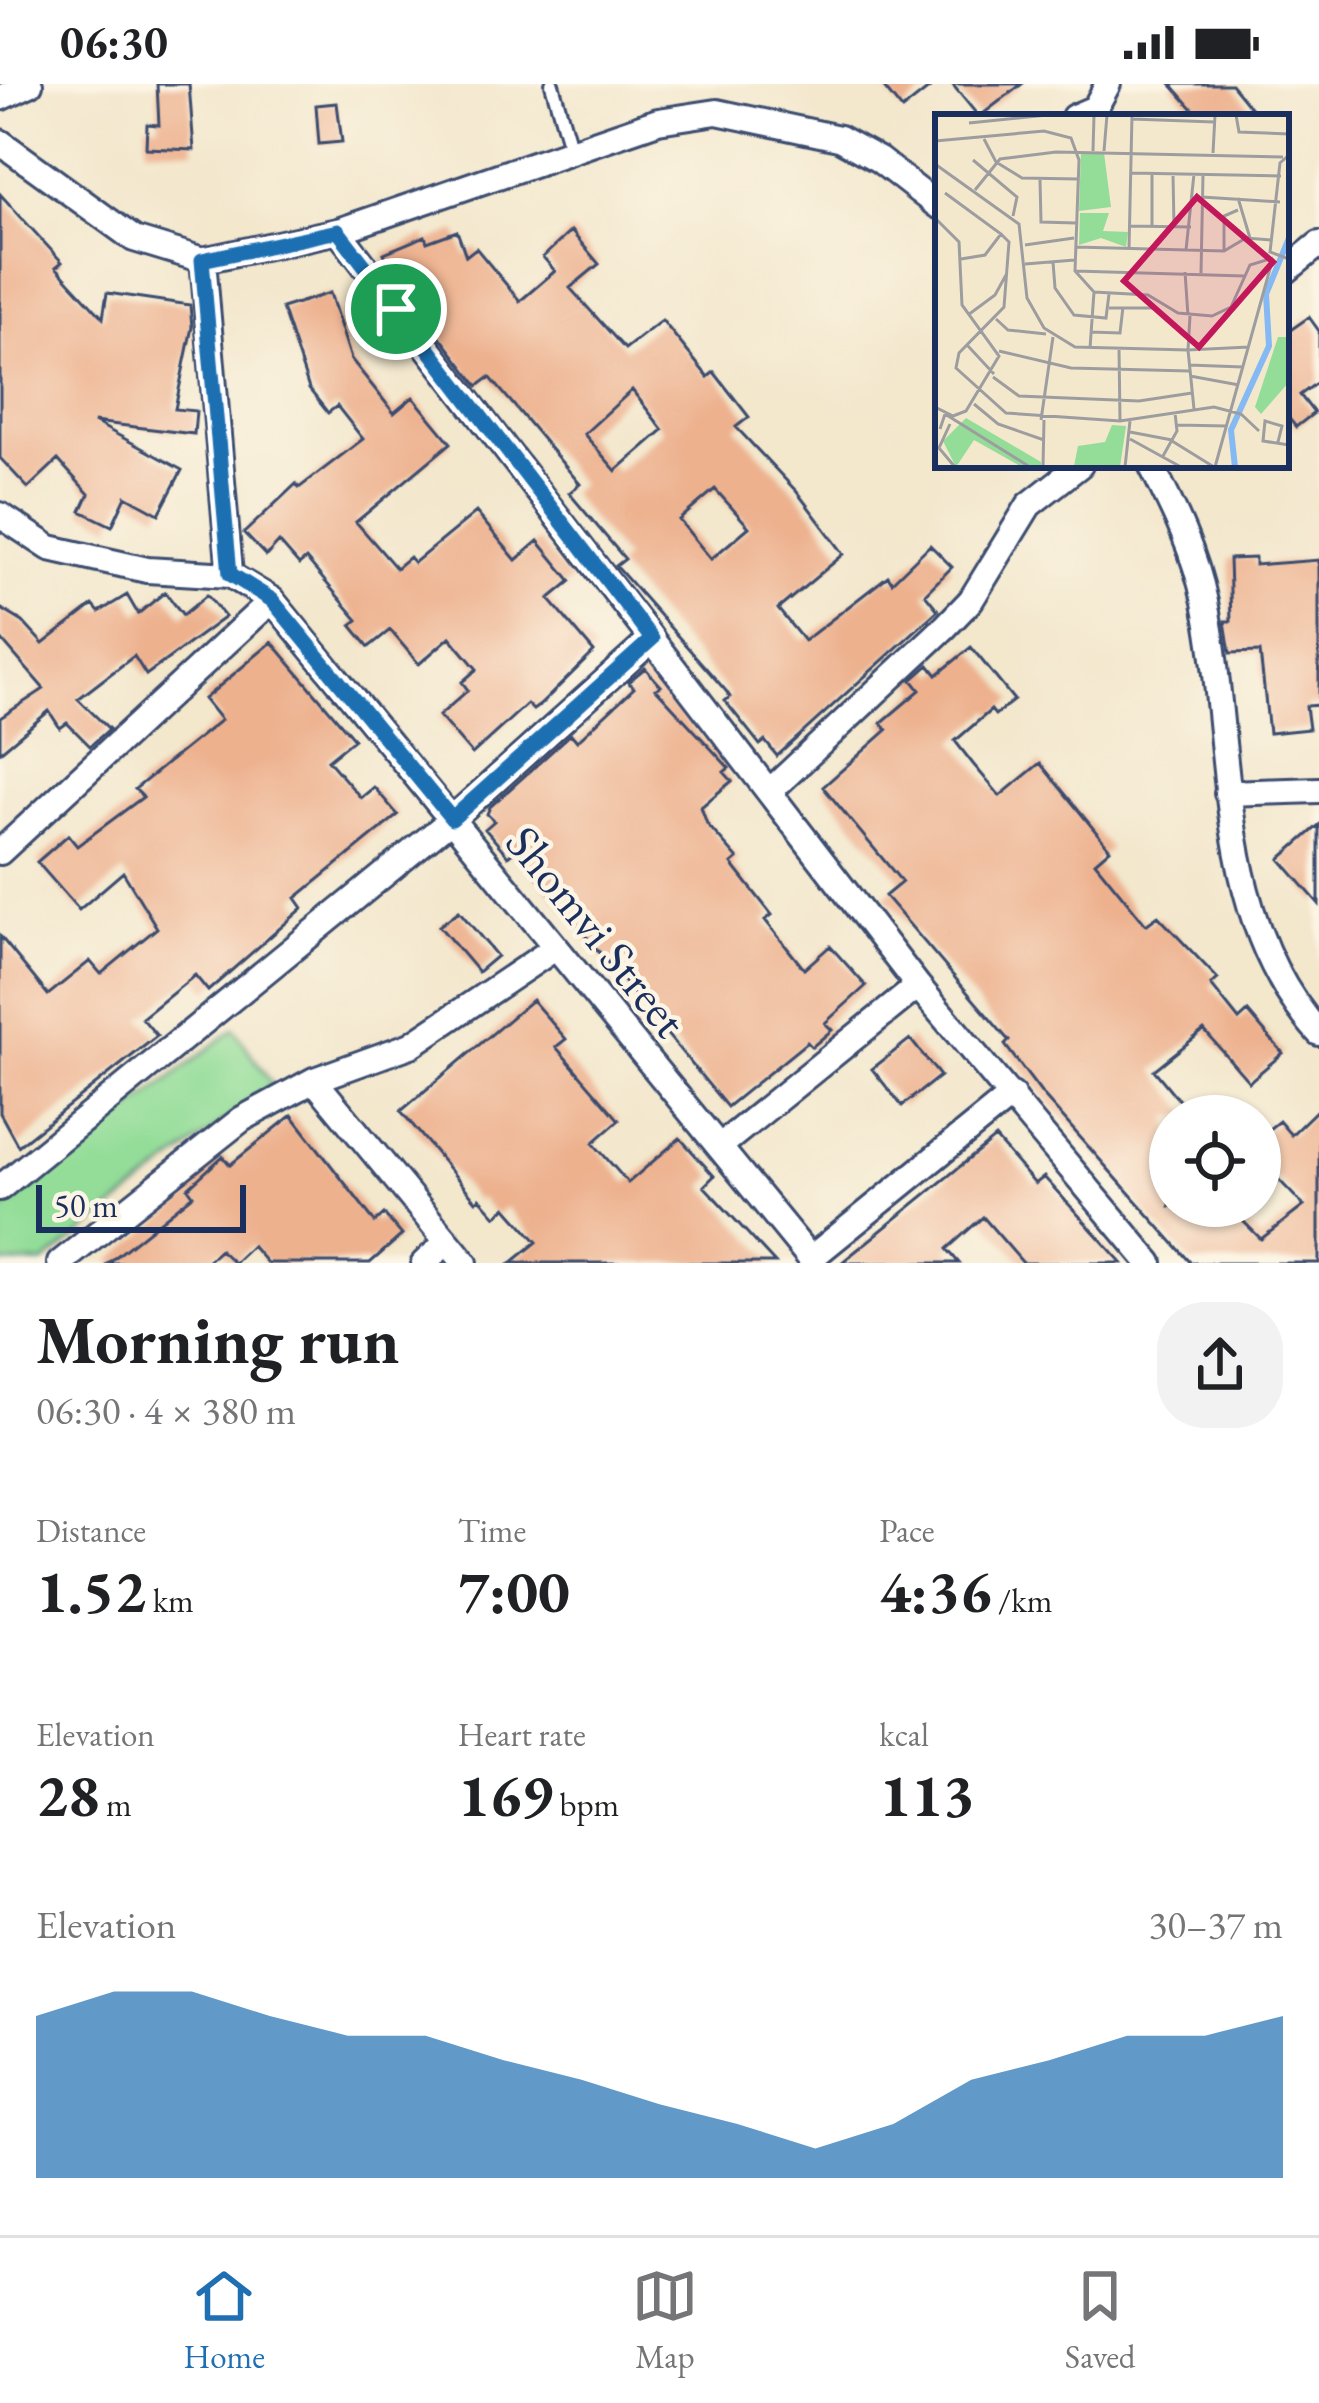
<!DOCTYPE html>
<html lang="en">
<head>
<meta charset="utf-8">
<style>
  :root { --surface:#fff; --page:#f2f2f2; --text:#202124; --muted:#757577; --line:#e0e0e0; --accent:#1f6fb2 }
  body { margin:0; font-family:"EB Garamond",serif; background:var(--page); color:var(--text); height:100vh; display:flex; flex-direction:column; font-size:45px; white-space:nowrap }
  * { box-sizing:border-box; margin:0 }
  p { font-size:39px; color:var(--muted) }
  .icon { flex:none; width:66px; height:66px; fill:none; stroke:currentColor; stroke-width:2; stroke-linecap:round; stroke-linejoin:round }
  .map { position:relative; height:1179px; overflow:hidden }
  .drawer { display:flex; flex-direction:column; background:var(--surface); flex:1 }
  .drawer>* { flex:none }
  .buttons { position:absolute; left:1149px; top:1011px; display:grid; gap:24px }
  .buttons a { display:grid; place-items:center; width:132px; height:132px; border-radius:50%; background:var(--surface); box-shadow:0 3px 9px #0004; font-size:60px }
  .scale { position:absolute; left:36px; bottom:30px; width:210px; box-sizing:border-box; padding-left:12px; border:6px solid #1b2f5e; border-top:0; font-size:33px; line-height:42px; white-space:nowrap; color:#1b2f5e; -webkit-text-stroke:9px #fcf5e5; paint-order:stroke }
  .pin { position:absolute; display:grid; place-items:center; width:102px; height:102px; color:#fff; margin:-51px; border:6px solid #fff; border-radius:50%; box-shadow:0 3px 12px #0007 }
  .round { display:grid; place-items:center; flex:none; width:126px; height:126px; border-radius:48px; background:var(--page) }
  .overview { display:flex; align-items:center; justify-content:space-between; height:204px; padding:0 36px }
  h1 { font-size:66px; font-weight:700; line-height:90px }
  .stats { display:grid; grid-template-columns:repeat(3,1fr); gap:18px; height:204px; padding:12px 36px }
  .stats div { display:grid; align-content:center }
  .stats b { font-size:60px; font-weight:700 }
  .stats small { font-size:33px; font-weight:400 }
  .stats p { font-size:33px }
  .chart { height:336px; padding:24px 36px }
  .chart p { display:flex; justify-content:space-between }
  .chart svg { width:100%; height:216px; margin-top:12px; fill:var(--accent); opacity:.7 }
  .status { display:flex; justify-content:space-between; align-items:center; height:84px; padding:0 60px; background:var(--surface); direction:ltr }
  .status svg { height:33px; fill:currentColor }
  .tab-bar { display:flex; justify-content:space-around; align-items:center; height:168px; border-top:3px solid var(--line); background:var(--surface); font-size:33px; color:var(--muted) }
  .tab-bar a { display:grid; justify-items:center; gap:6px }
  .tab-bar .current { color:var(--accent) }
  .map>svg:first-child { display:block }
</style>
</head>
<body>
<div class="status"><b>06:30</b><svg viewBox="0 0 49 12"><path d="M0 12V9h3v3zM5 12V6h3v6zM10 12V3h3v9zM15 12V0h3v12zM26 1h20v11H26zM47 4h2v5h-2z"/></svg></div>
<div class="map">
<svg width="1319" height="1179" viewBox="0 0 1319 1179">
  <rect width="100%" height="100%" fill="#fcf5e5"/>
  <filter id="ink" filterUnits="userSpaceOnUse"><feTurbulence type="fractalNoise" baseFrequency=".00833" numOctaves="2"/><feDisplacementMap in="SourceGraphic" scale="24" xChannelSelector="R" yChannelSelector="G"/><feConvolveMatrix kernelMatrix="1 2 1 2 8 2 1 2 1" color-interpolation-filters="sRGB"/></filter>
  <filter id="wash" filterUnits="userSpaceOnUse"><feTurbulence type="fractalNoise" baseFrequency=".004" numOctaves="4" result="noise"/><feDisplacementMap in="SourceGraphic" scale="48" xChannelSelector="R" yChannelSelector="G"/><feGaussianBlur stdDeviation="2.7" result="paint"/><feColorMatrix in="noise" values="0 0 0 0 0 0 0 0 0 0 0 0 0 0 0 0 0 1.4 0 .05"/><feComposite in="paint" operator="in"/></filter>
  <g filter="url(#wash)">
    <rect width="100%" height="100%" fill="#f3e7cc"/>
    <path fill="#93dd98" stroke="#57867b" stroke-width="3" d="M234,945L272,1000L44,1179H0V1128Z"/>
    <g id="blocks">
      <path fill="#edb18e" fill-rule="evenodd" d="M157,0H189L194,66L146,64L147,40L159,41Z
        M881,0H935L902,26Z
        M952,0H1022L979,33Z
        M1171,0H1231L1258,33H1200Z
        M337,19L342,58L319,60L316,21Z
        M0,110L62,178L56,183L103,234L107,209L190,221L192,243L175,325L196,327L194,350L94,338L182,386L159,430L126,412L112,442L81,427L89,410L58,376L28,404L0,374Z
        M457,147L466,172L476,164L520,217L555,187L543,173L571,147L599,180L570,204L625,265L662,236L708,293L714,288L749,333L736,343L797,408L844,470L778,525L804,557L888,492L892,498L930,461L952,483L925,510L938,526L777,672L765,657L760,661L725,617L730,613L726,607L616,482L625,475L569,409L580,400L490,293L478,302L394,193L384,169L425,152L427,158ZM632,306L663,346L616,387L584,350ZM715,405L749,443L711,475L679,436Z
        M330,209L351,275L394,329L413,313L451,359L356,438L396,484L409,473L414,479L476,428L516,476L538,457L571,497L549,515L594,568L540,621L533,626L527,620L472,670L439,632L468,606L462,598L477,585L450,553L419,580L390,546L369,563L351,541L358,536L306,475L299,481L279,458L266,472L244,449L296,400L299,404L363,355L337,322L328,329L309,305L282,224Z
        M1309,233L1319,247V297L1300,311L1314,329L1296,343L1286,331V249Z
        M1255,474V481L1319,476V621L1306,622L1309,645L1269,649L1260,568L1230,569L1225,537H1231L1229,475Z
        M165,508L183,531L207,511L225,533L146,591L134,572L78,615L109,645L90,662L67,639L60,644L49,627L0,668V634L44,605L0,554V524L23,538L43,560L93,521L99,528L127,511L138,530Z
        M272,558L354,655L328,676L361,714L374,703L398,731L296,814L303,824L208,907L195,891L142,934L157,952L18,1062L0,1029V852L48,911L90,877L101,890L157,844L123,788L79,826L37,778L68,751L77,762L143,713L135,705L221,636L204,615Z
        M971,563L1014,616L995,631L991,626L955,657L973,680L1000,712L1040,679L1110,765L1095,778L1146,841L1158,832L1218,895L1211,901L1239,936L1248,928L1283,969L1249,998L1204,946L1154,986L1192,1032H1170V1122H1228L1261,1155L1304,1122L1260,1076V1052L1279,1037L1291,1051L1319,1024V1179H1191L1042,1010L1005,961L1009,957L885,812L902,798L823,703L887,646L881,639L920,606L912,596L929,581L937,591Z
        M645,584L661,602L656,605L729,684L724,688L732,697L701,723L707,740L738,775L732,780L772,831L765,836L804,885L830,862L866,902L825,939L832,946L812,963L807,958L727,1023L515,766L508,772L485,745L494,737L487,730L490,723L571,650L577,657L634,604L628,598Z
        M1319,741V820L1280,775Z
        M459,827L497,872L478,888L439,842Z
        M532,916L566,955L556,963L619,1036L593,1059L628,1099L680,1054L714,1092L704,1102L775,1179H511L537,1158L506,1123L496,1132L480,1114L476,1117L401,1027Z
        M910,955L940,992L902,1022L872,985Z
        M292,1031L375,1138L384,1130L402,1151L370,1179H267L252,1162L234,1179L220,1166L205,1179H108L193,1111L188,1104L223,1072L230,1081Z
        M995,1054L1035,1100L1044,1093L1122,1179H1023L983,1133L947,1165L959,1179H841Z"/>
    </g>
  </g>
  <g filter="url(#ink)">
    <use href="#blocks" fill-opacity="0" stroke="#3b4b6e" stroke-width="3"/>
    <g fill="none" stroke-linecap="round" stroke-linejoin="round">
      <g stroke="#3b4b6e" stroke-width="18">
        <path id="service" d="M552,0L571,66"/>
      </g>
      <g stroke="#3b4b6e" stroke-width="30">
        <path id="minor" d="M0,14L30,0
          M1074,33L1095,24L1108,0
          M0,58L134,155L203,176L338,147L658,37L717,28L839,54L879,76L938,122
          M338,147L918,902L1150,1179
          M203,176L230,491
          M1286,187L1319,160
          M1151,381C1174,426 1195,468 1205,518C1234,662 1213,831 1319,949
          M0,431L50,464L147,486L230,491L272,516L814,1179
          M771,706L945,543L971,516L1029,421L1080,381
          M1227,709L1319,706
          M0,768L272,516
          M314,996L465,1179
          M719,1063L918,902
          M0,1104L452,735L652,555
          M810,1175L1012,1011
          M60,1179L242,1035L314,996L411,961L555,864
          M424,1179L447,1158"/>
      </g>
      <use href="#service" stroke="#fff" stroke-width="12"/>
      <use href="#minor" stroke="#fff" stroke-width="24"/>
    </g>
  </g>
  <g fill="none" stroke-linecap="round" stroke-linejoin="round" filter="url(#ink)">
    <g stroke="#fff" stroke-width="24">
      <path id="route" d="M338,147L652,555L452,735L272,516L230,490L202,176Z"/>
    </g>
    <use href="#route" stroke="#1f6fb2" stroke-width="15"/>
  </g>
  <g text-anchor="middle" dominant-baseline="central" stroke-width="9" stroke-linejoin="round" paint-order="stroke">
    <g font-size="48" fill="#1b2f5e" stroke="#fcf5e5">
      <text transform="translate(597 847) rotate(51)">Shomvi Street</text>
    </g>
  </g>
  <g transform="translate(935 30)">
    <rect width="354" height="354" fill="#f3e7cc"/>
    <path d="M146,38L169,39L176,93L144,97ZM145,99H174L168,117L193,118L191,133L166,124L144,131ZM343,223H354V268L326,300L320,293ZM31,304L106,348V353L85,352L39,326L21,353L8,327ZM177,311L191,312L185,353L139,352L143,332L170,328Z" fill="#93dd98"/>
    <path fill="none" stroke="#85b9f3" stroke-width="6" d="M300,353L296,316L334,232L331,180L354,124"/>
    <path fill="none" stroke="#9d9da0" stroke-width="3" d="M301,1L304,18L354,20M197,5L279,8M34,9L112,1M49,25L61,48L87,64L143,65M0,27L109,17L136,24L144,46L140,157L159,178L213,181L243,199L277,202L296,193L315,151L338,144M158,37L159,1M169,37L172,1M278,39L280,1M354,41L345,49L335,138L354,145M38,46L82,83L78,102M0,50L84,110L92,184L109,214L140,233L253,236L259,295M196,59L346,62M238,60L239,113M105,66L106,108L141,109M40,76L65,45L121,38L348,43M10,79L66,120L50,141L26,145M267,83L345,88M303,84L315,124M0,104L24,128L27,191L64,242L31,297L18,302L0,293M194,112L256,113M217,112V59M66,120L74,128L69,193L24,239L21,254L71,299L185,307L279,293L306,300L324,317M90,131L139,124M141,133L289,137L311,124L336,126M194,135L197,1M251,136L259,60M289,137V102L303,96M118,148L120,174L139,201L171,204L174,180M90,150L140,146M140,157L309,162M250,158L253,202M266,159L268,61M174,194H219M33,201L60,181L71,161M255,202L253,236L314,233M61,205L73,216L111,220M155,218L185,219L188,193M33,232L59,260M155,234L159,178M184,234L185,307M64,237L136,254L254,257M254,251L308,253M255,262L304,271M58,263L84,282L204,287L257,279M39,290L63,310L109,326M106,306L118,223M15,310L4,334L20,353M242,311L291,312M5,315L10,300L95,353M195,318L237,326M195,325L246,353M237,327L279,353M343,328L347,312L330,307L328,327L354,331M228,342L242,317L240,299M108,353L109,306M190,353L195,307M280,353L338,144"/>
    <path fill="#c2185b" fill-opacity="0.15" stroke="#c2185b" stroke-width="6" d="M262,83L338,148L264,233L189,167Z"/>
    <rect width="354" height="354" fill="none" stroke="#1b2f5e" stroke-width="6"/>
  </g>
</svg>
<div class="buttons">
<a><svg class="icon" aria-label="locate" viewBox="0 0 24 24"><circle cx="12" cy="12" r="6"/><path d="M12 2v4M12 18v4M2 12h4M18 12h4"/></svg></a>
</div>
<div class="scale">50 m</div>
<div class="pin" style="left:396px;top:225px;background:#1e9e55"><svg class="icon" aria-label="arrive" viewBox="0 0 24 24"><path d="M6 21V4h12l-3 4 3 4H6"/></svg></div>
</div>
<section class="drawer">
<div class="overview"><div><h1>Morning run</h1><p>06:30 · 4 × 380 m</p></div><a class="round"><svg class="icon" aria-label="share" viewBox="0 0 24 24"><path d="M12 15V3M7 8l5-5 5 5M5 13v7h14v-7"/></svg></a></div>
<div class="stats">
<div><p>Distance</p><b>1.52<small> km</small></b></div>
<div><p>Time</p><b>7:00</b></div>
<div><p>Pace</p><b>4:36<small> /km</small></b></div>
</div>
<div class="stats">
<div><p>Elevation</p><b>28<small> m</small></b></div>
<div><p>Heart rate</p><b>169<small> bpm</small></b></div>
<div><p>kcal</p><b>113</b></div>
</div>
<div class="chart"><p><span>Elevation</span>30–37 m</p>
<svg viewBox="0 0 160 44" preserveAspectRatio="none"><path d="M0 44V11L10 6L20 6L30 11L40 15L50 15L60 20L70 24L80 29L90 33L100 38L110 33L120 24L130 20L140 15L150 15L160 11V44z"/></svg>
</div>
</section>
<nav class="tab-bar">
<a class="current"><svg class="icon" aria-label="home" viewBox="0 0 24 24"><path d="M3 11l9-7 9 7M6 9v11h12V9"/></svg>Home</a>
<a><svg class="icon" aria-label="map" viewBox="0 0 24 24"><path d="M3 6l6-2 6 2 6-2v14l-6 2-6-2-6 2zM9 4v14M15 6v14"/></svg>Map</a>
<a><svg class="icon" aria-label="saved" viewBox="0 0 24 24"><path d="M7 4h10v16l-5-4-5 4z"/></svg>Saved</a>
</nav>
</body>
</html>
